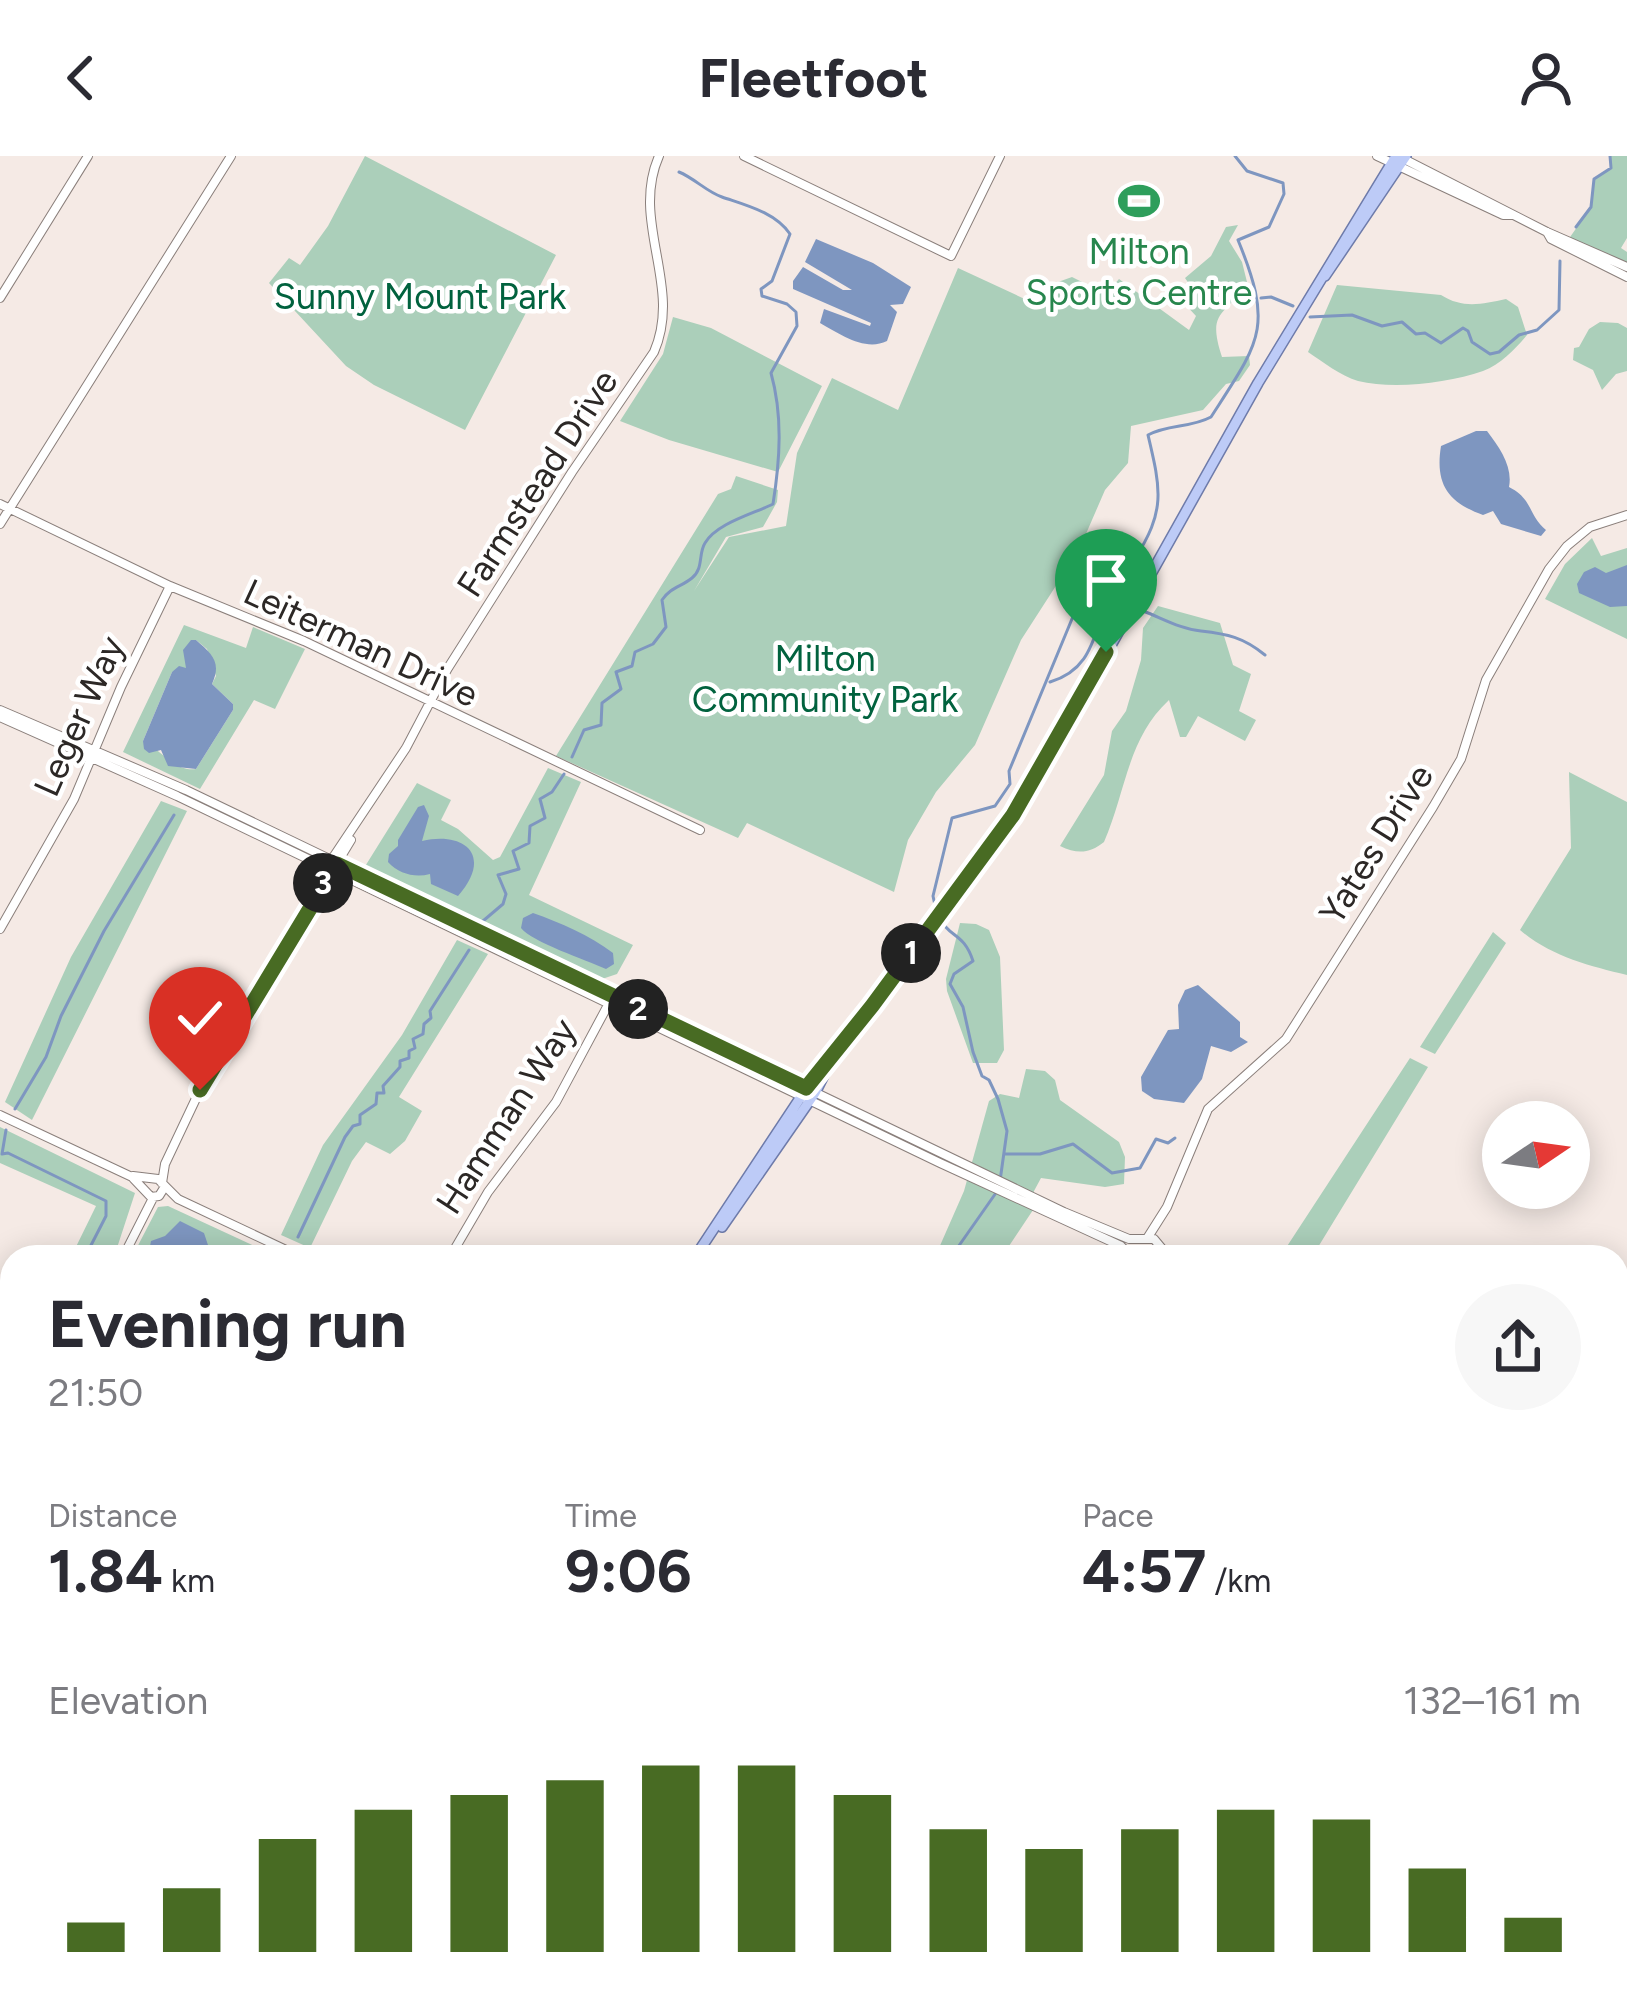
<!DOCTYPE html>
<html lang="en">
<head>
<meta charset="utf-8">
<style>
  :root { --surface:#fff; --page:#f7f7f7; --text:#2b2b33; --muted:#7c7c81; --accent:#486b23 }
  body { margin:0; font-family:Figtree,sans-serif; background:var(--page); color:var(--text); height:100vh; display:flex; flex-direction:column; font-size:45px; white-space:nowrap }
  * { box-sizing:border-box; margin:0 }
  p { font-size:39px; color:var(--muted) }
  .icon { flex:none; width:66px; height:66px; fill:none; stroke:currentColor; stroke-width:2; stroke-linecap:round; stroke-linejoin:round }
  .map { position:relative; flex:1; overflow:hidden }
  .sheet { position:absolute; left:0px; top:1089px; width:1629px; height:771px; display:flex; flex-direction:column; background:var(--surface); border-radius:36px 36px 0 0; box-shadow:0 6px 30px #0003 }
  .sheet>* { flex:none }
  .needle { width:78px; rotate:77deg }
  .controls { position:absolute; left:1482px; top:945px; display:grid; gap:24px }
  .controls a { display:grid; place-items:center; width:108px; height:108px; border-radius:50%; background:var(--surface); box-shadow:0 6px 30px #0003; font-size:60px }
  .pin { position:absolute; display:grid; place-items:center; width:102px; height:102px; color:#fff; margin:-123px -51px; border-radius:50% 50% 50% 0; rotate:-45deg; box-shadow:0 0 12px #0007 }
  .pin .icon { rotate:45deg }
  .km { position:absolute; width:60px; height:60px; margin:-30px; border-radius:50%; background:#222; color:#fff; font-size:33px; line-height:60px; text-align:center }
  .round { display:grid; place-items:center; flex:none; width:126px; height:126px; border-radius:63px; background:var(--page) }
  .head { display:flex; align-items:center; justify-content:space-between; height:204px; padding:0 48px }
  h1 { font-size:66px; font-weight:700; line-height:90px }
  .stats { display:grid; grid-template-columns:repeat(3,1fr); gap:18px; height:204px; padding:12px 48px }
  .stats div { display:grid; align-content:center }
  .stats b { font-size:60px; font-weight:700 }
  .stats small { font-size:33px; font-weight:400 }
  .stats p { font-size:33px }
  .chart { height:336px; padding:24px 48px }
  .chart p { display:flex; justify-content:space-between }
  .chart svg { width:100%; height:216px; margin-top:12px; stroke:var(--accent); stroke-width:6 }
  header { display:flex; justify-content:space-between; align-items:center; height:156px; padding:0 48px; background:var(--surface); font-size:54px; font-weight:700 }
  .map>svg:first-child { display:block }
</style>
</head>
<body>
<header><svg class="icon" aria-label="back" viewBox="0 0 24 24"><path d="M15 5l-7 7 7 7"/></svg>Fleetfoot<svg class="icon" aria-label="person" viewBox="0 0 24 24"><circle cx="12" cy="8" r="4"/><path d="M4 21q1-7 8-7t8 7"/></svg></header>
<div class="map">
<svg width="1627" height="1858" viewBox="0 0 1627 1858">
  <rect width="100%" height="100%" fill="#f5eae5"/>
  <path fill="#abcfba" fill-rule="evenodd" d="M365,0L556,99L465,274L374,229L346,210L269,127L289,102L300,109L328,70Z
    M1610,0H1627V82L1621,92L1627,96V112L1568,84L1591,51L1594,23L1611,12Z
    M1238,69L1229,85L1242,106L1247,126C1226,162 1206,152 1222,201L1249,200L1250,209L1239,225L1226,228L1203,254L1131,270L1128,307L1105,334L1079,394L1021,484L975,589L936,636L908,684L894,736L747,667L738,682L556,600L718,338L731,333L736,320L778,334L777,346L763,371L726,381L694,435L729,381L786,370L797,297L832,222L898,254L958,112L1042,151L1058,126L1072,121L1106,138L1119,123L1189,174L1196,160L1183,146L1196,138L1185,122L1211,100L1226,71Z
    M1337,129L1441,139C1463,153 1482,148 1506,143L1518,151L1527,179C1515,193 1501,208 1483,215C1448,227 1394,234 1358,225C1341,220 1323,206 1308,196Z
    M673,161L711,172L822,230L778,316L669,284L620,265L663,198Z
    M1600,166L1618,167L1627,172V215L1616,218L1602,234L1593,214L1573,204L1574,192L1579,191L1589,173Z
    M1592,382L1601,400L1627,392V483L1545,443L1565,408Z
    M1158,450L1220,467L1233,509L1251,518L1239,555L1256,564L1245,585L1198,560L1186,581H1180L1169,544C1127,583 1126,636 1104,686C1089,698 1077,698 1060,690L1104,619L1112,575L1126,555L1141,504L1143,472Z
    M184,469L246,492L253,471L305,493L275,553L254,544L200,633L123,596ZM196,484L207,493L216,520L212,528L233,548V554L196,613C174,616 162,594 143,585L172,516L186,513Z
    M548,612L581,626L529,739L633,789L617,818L602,823L364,712L417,627L451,644L441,664L458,673L493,704L500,701Z
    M1569,616L1627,646V819C1589,810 1550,800 1520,774L1571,692Z
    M161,645L187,655L32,964L5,946L71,801Z
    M960,767L976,768L989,774L1000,801L1004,894L997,907H973L947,835L946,823Z
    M1493,776L1506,787L1435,898L1420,891Z
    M457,784L488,798L399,941L422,955L405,985L390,998L366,986L352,1005L310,1092L281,1079L323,989L402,879Z
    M1410,902L1428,911L1312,1101H1280Z
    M1026,913L1045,915L1055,924L1060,944L1119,986L1125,1001L1124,1028L1105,1031L1041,1022L1034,1035L1033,1054L1009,1090L1011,1101H935L964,1035L989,945L1000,938L1019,942Z
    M0,971L135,1037L114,1101H71L96,1050L0,1007Z
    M168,1050L278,1101H132L158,1051Z
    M0,1183L12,1189V1299L0,1317Z
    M794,1848H967L966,1858H763Z"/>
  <path fill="#7e96c0" d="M816,83L873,107L911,131L903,148L890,149L897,156L887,185C865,196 840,178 820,167L824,153L870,170L871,167L793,133V125L803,111L843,134H852L805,106Z
    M1476,275H1487C1500,292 1513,311 1509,331C1533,343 1528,359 1546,374L1541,380L1501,368L1493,355L1483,359C1447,346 1435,327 1441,290Z
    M1627,409V450L1610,451L1579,437L1577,428L1584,416L1595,411L1606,417Z
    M191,484H196C212,498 222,506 212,528L233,548V554L196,613L168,610L161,594L149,597L144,593L143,585L172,516L179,510L186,512L183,494Z
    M424,649L429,660L422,685C464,675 494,699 458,740L431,728L430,718C415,722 399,718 388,706L389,698L398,690V684L418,651Z
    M533,757C561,767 589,779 613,797L614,808L606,813C586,804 532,786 521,772L523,762Z
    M1198,829L1240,866V881L1248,886L1231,896L1211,890L1202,923L1184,947L1154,943L1142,935L1141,921L1168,874L1179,873L1178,849L1185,834Z
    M180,1065L204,1077L209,1092L206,1101H148L151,1085L165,1080Z"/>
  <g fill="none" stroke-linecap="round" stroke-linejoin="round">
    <path stroke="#7e96c0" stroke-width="3" d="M1576,71L1591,51L1594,23L1611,12L1610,0
      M1261,142L1271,141L1293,150
      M1310,161L1352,159L1382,170L1402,166L1416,178L1425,177L1441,187L1463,172L1468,175L1472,186L1490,198L1499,196L1519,179L1537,174L1559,154L1560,105
      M1143,455C1162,462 1180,473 1201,475C1227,478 1243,481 1265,499
      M1050,526C1087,515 1092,488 1104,455L1124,449
      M572,601L584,574L601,569L602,547L621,533L616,516L632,510L635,496L653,488L666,471L662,444C671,431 681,431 692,422C704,412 698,398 705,387C717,367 753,358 773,348C780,304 783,260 771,217L797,170L796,156L787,148L762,140L761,133L772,125L790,78C775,56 745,49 722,41C707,36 694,22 679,16
      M936,754L933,740L952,662L995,650L1010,628L1009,615L1079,446L1101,415L1134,404C1166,355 1161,334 1148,279C1168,268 1191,272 1211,261C1260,185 1274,172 1238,84L1269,71L1284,38L1283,27L1247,15L1235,0
      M940,763C950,782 964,777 973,805L954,818L950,828L963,851L973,896L982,920L989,924L998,943L1007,975L1000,1025
      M483,765L503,748L506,738L498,719L519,713L513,695L529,687L530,670L545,662L540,643L552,636L564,618
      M15,953L46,901L61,860L104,775L174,659
      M6,974L2,998L8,997L106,1045V1060L85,1101
      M1005,998H1040L1073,988L1112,1017L1140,1012L1156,983L1168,987L1175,982
      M298,1081L345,981L353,970L360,968V959L376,948L377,937H384L383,930L400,911V905L409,902V895L415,892L413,883L423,878L424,868L431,862L430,855L469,794
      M951,1101L998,1034
      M0,1271L12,1250
      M0,1482L12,1502
      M914,1848L920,1858"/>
    <g stroke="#8a7f7b" stroke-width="10">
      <path id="secondary" d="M744,0L951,100L1000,0
        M1377,0L1503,59H1512
        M1400,1L1547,76L1627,111
        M1547,76L1551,83L1627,121
        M0,142L88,0
        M0,348L170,430L304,485L700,674
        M0,368L231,0
        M0,554L186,634L1064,1056L1129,1083H1154L1169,1101
        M0,561L177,640L940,1007L1121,1090L1132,1101
        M308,750L314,730L406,592L448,512L572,316L654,196C683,130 630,66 659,0
        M0,773L74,643L121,531L170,430
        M0,959L132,1021L151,1041L159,1040L164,1032
        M133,1020L158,1023L178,1043L301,1101
        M162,1027L165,1008L200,934L351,684
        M1148,1081L1167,1051L1208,953L1286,883L1433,651L1461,603L1486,524L1549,413L1567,390L1590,371L1627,359
        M123,1101L153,1042
        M450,1101L488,1036L556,946L608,849
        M1617,1197L1627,1183
        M1617,1313L1627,1317
        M1617,1325L1627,1328
        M0,1477L12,1483
        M1617,1490L1627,1474
        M1617,1507L1627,1491
        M0,1674L12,1655
        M0,1754L12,1760
        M0,1769L12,1775
        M152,1848L172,1858
        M184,1848L204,1858
        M425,1858L430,1848
        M1215,1858L1226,1848
        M1385,1858L1392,1848
        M1396,1858L1403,1848"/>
    </g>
    <g stroke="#6e7baa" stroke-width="12">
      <path id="primary" d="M1325,120L1406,0
        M722,1071L815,937L833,901
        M695,1101L826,903L833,901L1027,639L1258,227L1396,0
        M217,1858L223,1848
        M228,1858L235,1848"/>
    </g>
    <use href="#secondary" stroke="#fff" stroke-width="8"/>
    <use href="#primary" stroke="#bdcbf7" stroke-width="9"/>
  </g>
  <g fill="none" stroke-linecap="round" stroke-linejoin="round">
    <g stroke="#fff" stroke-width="24">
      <path id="route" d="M200,934L337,708L806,932L872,850L1013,659L1106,496"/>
    </g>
    <use href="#route" stroke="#486b23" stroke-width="15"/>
  </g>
  <defs>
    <g id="stadium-bare" transform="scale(3.24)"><path d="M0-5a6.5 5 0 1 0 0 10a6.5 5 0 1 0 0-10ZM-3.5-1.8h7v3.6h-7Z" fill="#2e9e5b" stroke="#fff" stroke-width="2.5" paint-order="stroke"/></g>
  </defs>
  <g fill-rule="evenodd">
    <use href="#stadium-bare" x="1139" y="45"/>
  </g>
  <g text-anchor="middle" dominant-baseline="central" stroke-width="9" stroke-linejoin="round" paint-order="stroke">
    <g font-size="36" fill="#27864d" stroke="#fff">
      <text x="1139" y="95">Milton<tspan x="1139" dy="41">Sports Centre</tspan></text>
    </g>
    <g font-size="36" fill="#01623e" stroke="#fff">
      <text x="420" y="140">Sunny Mount Park</text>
      <text x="825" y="502">Milton<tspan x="825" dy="41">Community Park</tspan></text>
    </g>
    <g font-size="36" fill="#2c2826" stroke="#fff">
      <text transform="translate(537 327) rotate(-57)">Farmstead Drive</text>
      <text transform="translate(361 487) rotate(25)">Leiterman Drive</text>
      <text transform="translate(79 560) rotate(-66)">Leger Way</text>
      <text transform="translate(1376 688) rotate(-58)">Yates Drive</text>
      <text transform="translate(506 960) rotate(-57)">Hamman Way</text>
    </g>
  </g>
</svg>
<div class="controls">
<a><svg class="needle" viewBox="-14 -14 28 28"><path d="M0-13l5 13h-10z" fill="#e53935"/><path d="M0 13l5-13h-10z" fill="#7c7c81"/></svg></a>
</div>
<div class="pin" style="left:1106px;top:496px;background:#1e9e55"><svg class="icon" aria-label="arrive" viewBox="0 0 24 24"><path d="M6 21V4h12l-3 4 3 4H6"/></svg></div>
<div class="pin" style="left:200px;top:934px;background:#d93025"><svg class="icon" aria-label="check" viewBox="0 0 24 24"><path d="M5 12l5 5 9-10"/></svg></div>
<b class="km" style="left:911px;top:797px">1</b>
<b class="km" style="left:638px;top:853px">2</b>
<b class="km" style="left:323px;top:727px">3</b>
<section class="sheet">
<div class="head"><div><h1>Evening run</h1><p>21:50</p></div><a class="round"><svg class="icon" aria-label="share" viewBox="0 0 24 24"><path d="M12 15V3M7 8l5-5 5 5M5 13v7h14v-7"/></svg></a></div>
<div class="stats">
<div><p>Distance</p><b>1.84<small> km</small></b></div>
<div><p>Time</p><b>9:06</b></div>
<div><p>Pace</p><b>4:57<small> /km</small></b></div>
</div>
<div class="chart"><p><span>Elevation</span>132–161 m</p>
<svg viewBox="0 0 160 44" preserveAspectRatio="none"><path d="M5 44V38M15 44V31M25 44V21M35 44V15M45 44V12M55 44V9M65 44V6M75 44V6M85 44V12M95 44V19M105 44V23M115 44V19M125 44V15M135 44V17M145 44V27M155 44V37"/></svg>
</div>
</section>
</div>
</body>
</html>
